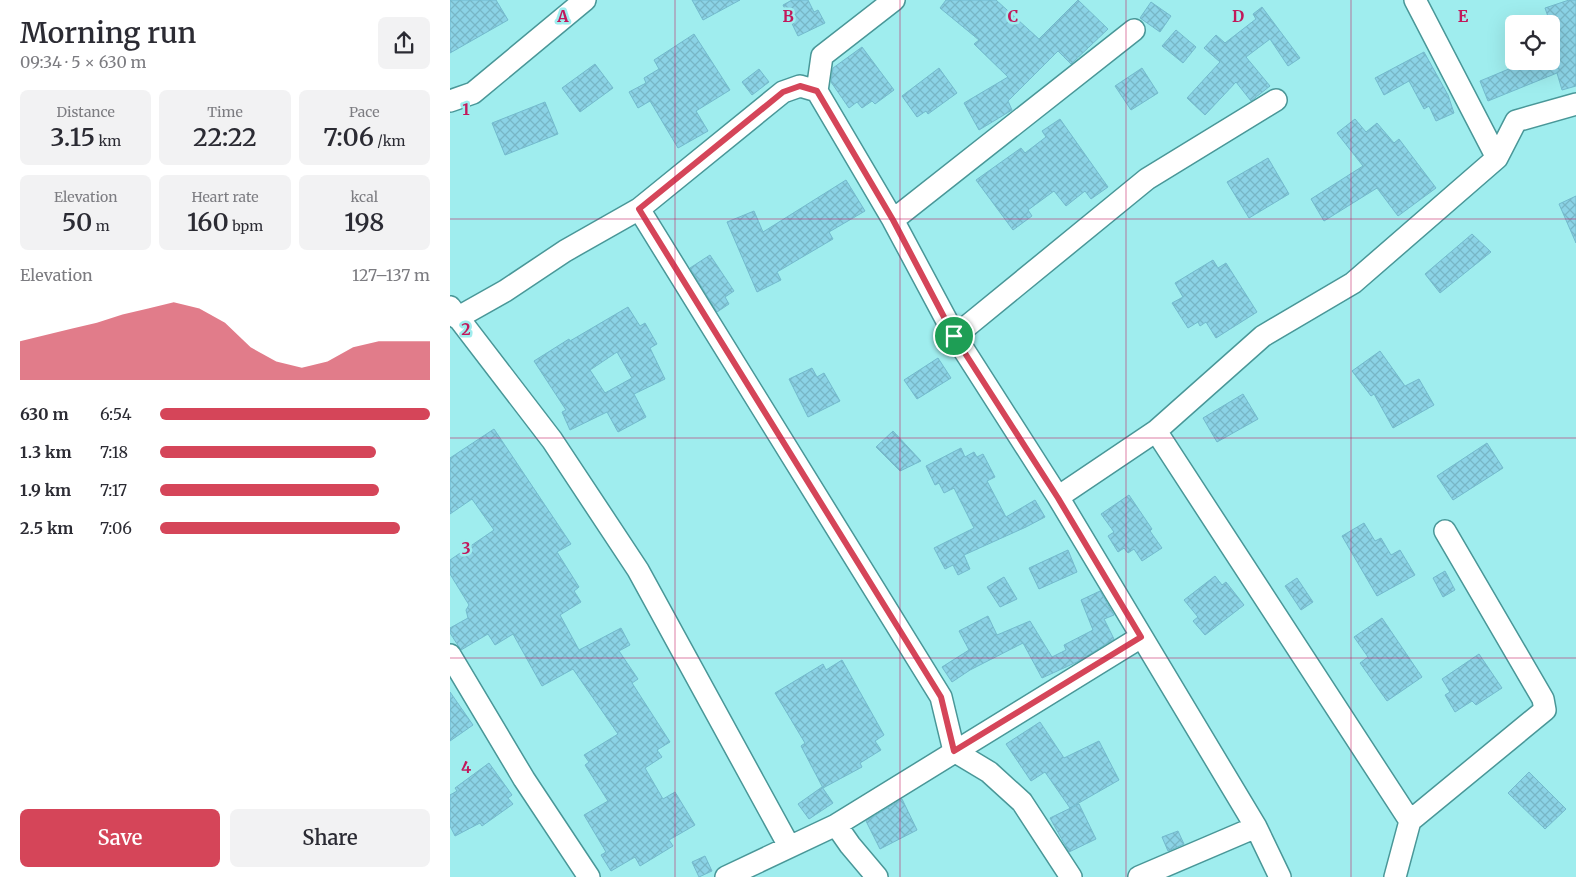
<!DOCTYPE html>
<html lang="en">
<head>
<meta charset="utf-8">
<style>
  :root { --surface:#fff; --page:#f2f2f3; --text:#2b2b33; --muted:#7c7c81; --accent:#d54559 }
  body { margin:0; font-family:Merriweather,serif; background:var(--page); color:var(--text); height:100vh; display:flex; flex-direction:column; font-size:19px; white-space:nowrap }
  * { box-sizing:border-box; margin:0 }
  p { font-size:16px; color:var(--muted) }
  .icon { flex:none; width:28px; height:28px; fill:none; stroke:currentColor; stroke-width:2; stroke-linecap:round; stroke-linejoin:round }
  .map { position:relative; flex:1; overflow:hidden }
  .details { display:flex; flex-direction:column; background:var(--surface); width:450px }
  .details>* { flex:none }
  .fabs { position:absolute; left:1055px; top:15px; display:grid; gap:10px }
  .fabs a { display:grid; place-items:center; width:55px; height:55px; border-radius:8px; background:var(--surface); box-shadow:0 5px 20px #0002; font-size:25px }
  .pin { position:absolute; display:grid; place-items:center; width:42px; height:42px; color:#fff; margin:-21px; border:2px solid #fff; border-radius:50%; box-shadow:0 1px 5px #0007 }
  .round { display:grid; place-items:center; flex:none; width:52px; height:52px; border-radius:8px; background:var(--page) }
  .headline { display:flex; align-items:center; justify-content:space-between; height:85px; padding:0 20px }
  h1 { font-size:28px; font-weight:600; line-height:38px }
  .stats { display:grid; grid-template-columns:repeat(3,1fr); gap:8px; height:85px; padding:5px 20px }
  .stats div { display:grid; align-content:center; border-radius:8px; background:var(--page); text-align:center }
  .stats b { font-size:25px; font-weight:600 }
  .stats small { font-size:14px; font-weight:400 }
  .stats p { font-size:14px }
  .chart { height:140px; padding:10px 20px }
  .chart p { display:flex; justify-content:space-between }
  .chart svg { width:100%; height:90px; margin-top:5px; fill:var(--accent); opacity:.7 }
  .action { display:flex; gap:10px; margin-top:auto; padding:10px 20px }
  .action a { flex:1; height:58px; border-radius:8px; background:var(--accent); color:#fff; font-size:20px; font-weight:600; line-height:58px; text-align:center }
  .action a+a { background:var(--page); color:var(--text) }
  ul { padding:0 20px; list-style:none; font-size:16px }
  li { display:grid; grid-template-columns:80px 60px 1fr; align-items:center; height:38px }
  li i { height:12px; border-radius:6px; background:var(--accent) }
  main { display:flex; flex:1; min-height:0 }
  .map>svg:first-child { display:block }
</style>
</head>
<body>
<main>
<section class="details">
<div class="headline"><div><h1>Morning run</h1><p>09:34 · 5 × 630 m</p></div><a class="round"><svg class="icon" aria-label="share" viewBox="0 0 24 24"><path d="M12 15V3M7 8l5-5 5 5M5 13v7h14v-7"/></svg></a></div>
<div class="stats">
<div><p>Distance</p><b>3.15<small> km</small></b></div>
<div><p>Time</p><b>22:22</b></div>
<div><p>Pace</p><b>7:06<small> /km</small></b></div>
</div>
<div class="stats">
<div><p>Elevation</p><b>50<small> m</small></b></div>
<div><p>Heart rate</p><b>160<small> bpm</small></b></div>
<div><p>kcal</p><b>198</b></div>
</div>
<div class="chart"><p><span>Elevation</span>127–137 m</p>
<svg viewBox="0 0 160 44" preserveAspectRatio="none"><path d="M0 44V25L10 22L20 19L30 16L40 12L50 9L60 6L70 9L80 16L90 28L100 35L110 38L120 35L130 28L140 25L150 25L160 25V44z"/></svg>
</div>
<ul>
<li><b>630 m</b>6:54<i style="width:100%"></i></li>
<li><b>1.3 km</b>7:18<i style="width:80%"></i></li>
<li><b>1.9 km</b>7:17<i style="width:81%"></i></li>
<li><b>2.5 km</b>7:06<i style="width:89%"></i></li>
</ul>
<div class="action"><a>Save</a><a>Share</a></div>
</section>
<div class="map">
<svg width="1126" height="877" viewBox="0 0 1126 877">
  <defs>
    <pattern id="building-cross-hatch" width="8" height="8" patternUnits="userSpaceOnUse" patternTransform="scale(1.25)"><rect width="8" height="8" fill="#8bd3e6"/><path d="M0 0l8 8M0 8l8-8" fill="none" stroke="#77b6c6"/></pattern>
  </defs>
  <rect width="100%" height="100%" fill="#9fedee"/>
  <path fill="url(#building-cross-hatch)" stroke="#73bacd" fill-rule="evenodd" d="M0,0H46L58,20L0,53Z
    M242,0H290L253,20Z
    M342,0H358L364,12L368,10L375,23L348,36L333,5Z
    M496,0H546L589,39L628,0L658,29L621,64L608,51L558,101L562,110L529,130L514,103L558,77L524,44L529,40L490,8Z
    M1119,0H1126V86L1112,90L1107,73L1038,101L1030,81L1078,61H1101V50L1109,48L1095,8Z
    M701,2L721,16L710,32L690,18Z
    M812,7L850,58L838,66L820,39L796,57L820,86L801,101L786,82L755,115L737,98L770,62L754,48L766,35L775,43L806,19L803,14Z
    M726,30L746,47L733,63L712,46Z
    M244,34L280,90L246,111L258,131L228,148L200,101L188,108L179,92L196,83L194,78L209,69L204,60Z
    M412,47L444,90L425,104L422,101L412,108L407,102L399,108L381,82L383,68Z
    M974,52L998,95L1004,113L986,121L979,106L974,109L959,81L934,95L925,78Z
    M145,64L163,88L130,112L112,88Z
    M489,68L507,93L478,114L476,111L467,117L452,96Z
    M692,68L708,93L681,110L665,86Z
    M309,69L319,82L302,95L292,82Z
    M95,102L108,134L55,155L42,123Z
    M610,119L658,187L641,199L635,191L616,206L604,191L578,210L582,216L563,230L526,180L571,148L575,153L596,137L592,131Z
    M905,119L916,132L927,123L944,143L949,139L986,188L948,216L927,188L874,221L861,199L913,166L887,133Z
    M818,158L839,194L799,218L777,182Z
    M396,180L415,211L379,232L383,239L327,272L331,280L307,292L277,222L304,211L313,232Z
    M1126,196V243L1109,204Z
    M1022,234L1041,252L990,293L975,274Z
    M260,255L284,291L275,297L279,304L267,312L240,268Z
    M763,260L768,268L776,263L807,312L766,338L756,322L750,326L748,322L738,328L722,303L733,297L725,283Z
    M178,307L190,326L195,323L207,344L200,348L215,379L184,394L196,417L168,432L157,412L120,430L112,412L116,410L84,361L119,339L120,341ZM167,352L182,378L155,393L140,370Z
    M930,351L955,386L969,379L984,405L943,428L924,394L921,396L902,371Z
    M488,358L501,378L467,399L454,380Z
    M362,368L367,377L374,373L390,401L358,417L339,379Z
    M793,394L808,419L767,442L753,418Z
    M44,429L121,544L107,552L129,587L124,591L131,602L110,615L129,650L171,628L180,645L169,651L188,679L182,683L220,742L207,750L212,757L195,768L213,799L225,792L245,825L219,840L223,846L190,866L185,857L161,871L151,855L156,852L134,815L158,801L135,765L139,762L134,755L168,734L123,669L92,686L63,634L45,645L38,634L11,650L0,633V628L18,618L16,610L19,605L0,574V560L44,530L22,499L0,514V458Z
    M443,431L471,461L450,471L426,447Z
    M1037,443L1053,468L1003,500L987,476Z
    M511,448L515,457L524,452L527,457L533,454L545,477L537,481L556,517L585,500L595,517L576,527L514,555L520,569L508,575L503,565L495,569L484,548L524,528L504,488L494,493L489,483L485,485L476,466Z
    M679,495L702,529L700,531L712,548L692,561L684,549L678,553L674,548L668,552L658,536L664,532L651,514Z
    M914,523L925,541L931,538L941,555L950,550L965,575L927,596L892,536Z
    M618,550L627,572L589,589L579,568Z
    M995,571L1005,590L993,597L983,578Z
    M765,576L772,585L776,582L794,605L755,635L743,621L748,617L734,600Z
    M554,577L567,599L550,607L537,587Z
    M847,578L863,602L851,610L835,586Z
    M650,591L664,615L654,619L664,639L629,661L592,678L573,643L520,670L502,682L492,667L519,650L509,631L538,616L547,635L580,621L602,657L616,650L614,645L643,630L631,600Z
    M932,618L972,677L937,701L910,663L918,657L904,637Z
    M1029,654L1052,688L1026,705L1022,701L1005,712L995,695L1000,692L992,679Z
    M392,660L434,735L425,741L431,750L410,763L412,767L373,788L351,746L355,743L325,693L373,664L376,670Z
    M0,692L23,725L0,741Z
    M590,722L614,758L649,741L669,780L620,808L595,772L581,781L556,744Z
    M39,763L62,795L58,798L63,804L32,826L30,823L5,836L0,826V795L7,791L5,788Z
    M1079,772L1116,809L1095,829L1058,793Z
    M372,787L383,803L359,819L348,804Z
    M452,799L467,830L430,849L416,821Z
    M629,804L646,839L619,852L600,818Z
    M728,831L734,844L718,851L712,837Z
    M255,856L262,871L249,877L242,862Z"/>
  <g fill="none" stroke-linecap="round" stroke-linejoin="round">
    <g stroke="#499798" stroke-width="24">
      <path id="minor" d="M444,0L372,56L367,91L443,220L505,336L608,497
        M965,0L1047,158
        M0,101L23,93L135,0
        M189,209L491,697L504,751L539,772L572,802L621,877
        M443,220L684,30
        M0,307L102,440L188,570L339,846
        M7,318L55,291L115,251L189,209L333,92L350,86L367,91
        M505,336L697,179L826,100
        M706,431L813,336L903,283L1047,158L1066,121L1126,104
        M0,655L74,779L139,877
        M386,825L400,845L427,877
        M276,877L386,825L691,637
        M689,877L806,827
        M830,877L806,827L608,497L706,431L960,821
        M945,877L960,821L1095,710L1093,699L995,531"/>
    </g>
    <use href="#minor" stroke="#fff" stroke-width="21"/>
  </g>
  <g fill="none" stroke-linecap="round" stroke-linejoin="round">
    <g stroke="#fff" stroke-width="10">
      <path id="route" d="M350,86L367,91L443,220L504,336L608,498L691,637L504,751L491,697L189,209L333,92Z"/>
    </g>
    <use href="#route" stroke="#d54559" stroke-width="6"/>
  </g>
  <path fill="none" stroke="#c2185b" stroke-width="1" stroke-opacity="0.55" d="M225,0V877M450,0V877M676,0V877M901,0V877M0,219H1126M0,438H1126M0,658H1126"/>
  <g font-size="16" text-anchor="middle" font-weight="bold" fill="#c2185b" stroke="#9fedee" stroke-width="5" stroke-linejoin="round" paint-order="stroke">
    <text x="113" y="22">A</text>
    <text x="338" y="22">B</text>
    <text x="563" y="22">C</text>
    <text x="788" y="22">D</text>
    <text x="1013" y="22">E</text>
    <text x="16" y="115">1</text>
    <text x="16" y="335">2</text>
    <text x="16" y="554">3</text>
    <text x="16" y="773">4</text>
  </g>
</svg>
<div class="fabs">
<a><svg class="icon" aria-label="locate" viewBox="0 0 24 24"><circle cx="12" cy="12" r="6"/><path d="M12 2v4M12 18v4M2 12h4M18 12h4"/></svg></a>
</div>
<div class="pin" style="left:504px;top:336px;background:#1e9e55"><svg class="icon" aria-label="arrive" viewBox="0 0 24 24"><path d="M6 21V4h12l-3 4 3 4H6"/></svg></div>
</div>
</main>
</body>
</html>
